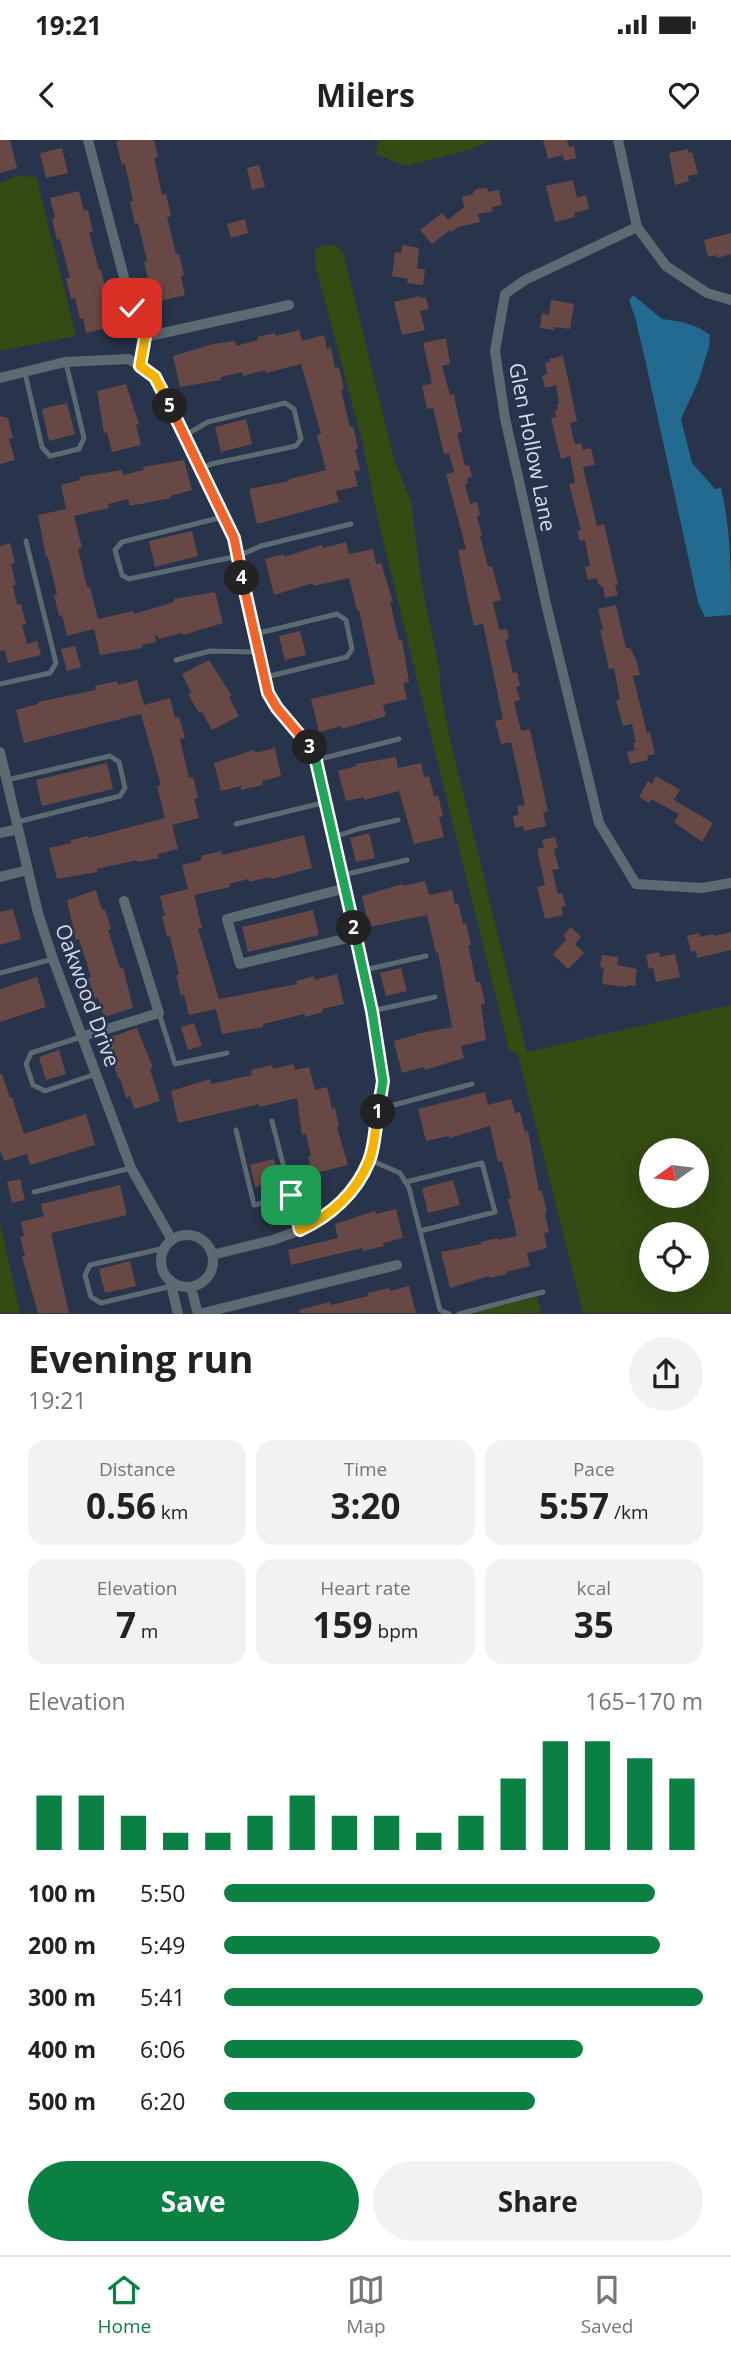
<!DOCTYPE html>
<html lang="en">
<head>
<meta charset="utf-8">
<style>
  :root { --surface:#fff; --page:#f2f2f2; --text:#222; --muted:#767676; --line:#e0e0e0; --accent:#0b8043 }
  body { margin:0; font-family:"Open Sans",sans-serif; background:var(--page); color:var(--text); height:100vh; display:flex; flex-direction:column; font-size:26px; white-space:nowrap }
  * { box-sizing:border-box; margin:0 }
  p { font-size:23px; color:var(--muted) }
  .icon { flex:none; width:38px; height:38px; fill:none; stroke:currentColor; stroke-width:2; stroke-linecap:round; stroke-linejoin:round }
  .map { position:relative; height:1174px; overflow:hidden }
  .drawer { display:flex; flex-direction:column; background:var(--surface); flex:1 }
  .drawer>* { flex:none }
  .needle { width:46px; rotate:256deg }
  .controls { position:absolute; left:639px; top:998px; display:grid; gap:14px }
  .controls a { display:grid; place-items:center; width:70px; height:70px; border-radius:50%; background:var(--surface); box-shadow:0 7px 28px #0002; font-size:35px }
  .pin { position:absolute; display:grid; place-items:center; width:60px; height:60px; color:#fff; margin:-30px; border-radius:14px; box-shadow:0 4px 10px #0006 }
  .km { position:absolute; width:35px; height:35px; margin:-18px; border-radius:50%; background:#222; color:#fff; font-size:19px; line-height:35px; text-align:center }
  .round { display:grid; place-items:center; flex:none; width:74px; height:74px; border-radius:37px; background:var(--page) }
  .summary { display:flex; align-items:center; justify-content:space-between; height:119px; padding:0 28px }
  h1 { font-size:38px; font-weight:700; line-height:52px }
  .metrics { display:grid; grid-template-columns:repeat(3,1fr); gap:10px; height:119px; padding:7px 28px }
  .metrics div { display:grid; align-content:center; border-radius:18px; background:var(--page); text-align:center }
  .metrics b { font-size:35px; font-weight:700 }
  .metrics small { font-size:19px; font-weight:400 }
  .metrics p { font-size:19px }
  .chart { height:196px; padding:14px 28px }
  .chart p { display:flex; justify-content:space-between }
  .chart svg { width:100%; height:126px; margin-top:7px; stroke:var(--accent); stroke-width:6 }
  .primary-button { display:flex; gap:14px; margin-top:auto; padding:14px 28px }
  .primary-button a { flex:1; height:80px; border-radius:42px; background:var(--accent); color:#fff; font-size:28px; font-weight:700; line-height:80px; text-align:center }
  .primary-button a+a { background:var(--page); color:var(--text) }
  ul { padding:0 28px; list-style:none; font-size:23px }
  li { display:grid; grid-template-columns:112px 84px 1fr; align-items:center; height:52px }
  li i { height:18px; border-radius:9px; background:var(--accent) }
  .status { display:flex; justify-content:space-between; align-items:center; height:49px; padding:0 35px; background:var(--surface); direction:ltr }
  .status svg { height:19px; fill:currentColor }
  header { display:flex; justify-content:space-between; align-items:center; height:91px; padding:0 28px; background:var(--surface); font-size:32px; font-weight:700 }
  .tab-bar { display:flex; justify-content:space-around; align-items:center; height:98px; border-top:2px solid var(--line); background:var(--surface); font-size:19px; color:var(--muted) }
  .tab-bar a { display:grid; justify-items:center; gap:4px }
  .tab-bar .active { color:var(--accent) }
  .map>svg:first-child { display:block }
</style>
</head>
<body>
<div class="status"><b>19:21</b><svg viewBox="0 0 49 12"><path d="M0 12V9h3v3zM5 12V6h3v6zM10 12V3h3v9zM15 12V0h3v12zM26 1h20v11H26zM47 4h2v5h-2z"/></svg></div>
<header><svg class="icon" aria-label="back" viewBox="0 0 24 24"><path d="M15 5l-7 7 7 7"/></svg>Milers<svg class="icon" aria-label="heart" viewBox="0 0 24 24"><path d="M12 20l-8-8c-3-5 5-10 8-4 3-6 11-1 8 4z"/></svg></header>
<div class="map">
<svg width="731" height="1174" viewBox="0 0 731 1174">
  <rect width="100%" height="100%" fill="#28344b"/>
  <path fill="#344b13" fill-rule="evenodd" d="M379,0H493L468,10L405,26L376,14Z
    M16,36L36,37L76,196L0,211V43Z
    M333,104L343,112L394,319L411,362L421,440L439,528L441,552L450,600L527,912L731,865V1173H583L518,915L509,910L379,385L362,300L315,124V108ZM651,1010H696V1055H651ZM651,1094H696V1139H651Z
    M0,1082L20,1173H0Z
    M537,1157L541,1173L467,1174Z"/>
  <path fill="#236a90" d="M633,155L662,179L683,182L699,188L710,195L709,207L698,242L681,279L692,323L715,349L721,348C731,390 731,432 731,475L705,477L698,462L645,219L635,177L629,160Z"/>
  <path fill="#684844" d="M0,0H10L17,28L0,33Z
    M119,0H154L158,17L154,18L162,55L166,54L171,76L167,77L176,114H179L184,135L181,136L185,155L156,162L152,143H149L144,122L147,121L138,83L135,84L130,62L133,61L125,24L122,25L116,2Z
    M543,0H567L569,7L574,6L576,18L564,21L563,15L548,19Z
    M62,8L68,33L46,38L40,13Z
    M688,9V13L692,12L698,34L688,36L689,41L675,45L669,13Z
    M259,25L265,47L252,50L247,28Z
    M573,40L577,58L586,55L589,69L574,73L575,77L555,82L546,46Z
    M487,48L488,52L499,50L502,65L492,67L493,71L478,74L480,82L458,87L452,92L450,90L432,104L420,90L442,73L448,80L464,67L462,57L473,54V52L477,49Z
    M79,51L84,71L88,70L93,92H89L99,130H101L106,151H104L110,187L86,193L83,178L80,179L75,158L71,159L66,138H70L60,99L57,100L52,79L55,78L50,58Z
    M245,79L248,93L231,98L227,84Z
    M731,93V114L717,118L716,115L708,117L704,100Z
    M402,105L419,108L417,128L425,130L423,145L407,143L408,139L392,136L395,112L401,113Z
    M420,156V158L426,157L429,169L420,171L425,190L402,195L394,162Z
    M551,160L574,164L570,189L555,187L554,190L540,188L542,173L549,175Z
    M299,190L302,201L324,195L327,209L331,208L335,228L339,227L344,249L341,250L350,287L353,286L358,309L355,310L360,330L354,331L358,346L336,351L339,362L257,384L249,349L289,341V339L326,330L317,295L321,294L301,224L266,233L265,230L243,236L242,232L221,237V240L180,247L173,216L213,204L235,201L236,206L258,200L257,197L275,193L276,196Z
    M446,198L450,224L442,226L450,255L454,254L456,266L462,292L457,293L465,326L469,325L472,337L467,338L468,343L465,344L470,364L477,362L480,375L477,376L482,395L480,396L488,427L492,426L501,460L493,462L499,490L507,489L509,499L505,500L513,533L517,532L520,546L516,547L520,560L514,562L521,591L530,589L548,671L543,672L546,686L524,691L523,686L515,688L513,676L519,675L517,666L525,665L511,602L501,604L495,581L503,579L483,484L474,486L467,454L458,410L466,409L446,334L454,332L449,313L444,314L433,268L427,269L422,246L432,243L423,203Z
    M563,216L577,281L570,283L574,301L576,304L581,303L583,310L591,308L595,325L583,327L597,386L604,384L618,444L615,445L618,455L605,458L603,447L598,444L597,438L588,440L585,427L590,426L585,400L580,401L577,391L581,390L569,344L575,343L570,316L561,319L551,278L556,277L555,270H558L557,264H559L556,245L545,248L542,236L547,234L545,223L550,222L549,219Z
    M126,244L139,284L136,285L141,305L112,312L107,292L104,293L97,251Z
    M67,263L75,294L49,301L42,269Z
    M0,276L8,278L13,298L9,299L15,320L0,324Z
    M246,279L252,304L221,312L215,287Z
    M184,320L192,350L170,356L171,358L130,366L128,359L108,364L109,368L74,376L82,408L78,409L87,447H90L98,479L133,471L134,474L174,462V459L215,452L223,483L183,495L182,493L159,499L157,495L155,496L156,502L142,505V508L100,515L94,489L67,496L62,475L59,476L54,455H57L48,417H46L38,375L66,369L61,345L80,340L79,337L122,330L123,335L144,330L143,327Z
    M192,391L198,416L155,427L149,401Z
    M346,402L349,414L373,409L376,424L381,423L393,462H390L399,500H402L409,542L403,543L407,559L383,565L386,576L342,589L341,586L319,592L311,559L375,544L359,470H357L349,438L314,446L313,443L274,455L265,419L284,414V417L322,405L323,408Z
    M10,403L15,423L11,424L16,445H13L17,465L21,464L26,484L22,485L27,504L37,501L41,515L8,523L5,510L0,511V406Z
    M616,465L626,508H630L636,519L640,535L633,536L647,593L650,592L655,614L647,616L648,620L630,624L627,612L635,610L633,603H636L632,584L623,586L616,561L620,560L614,528L609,529L600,490H603L598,469Z
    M300,491L306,515L285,520L279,496Z
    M75,506L81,527L67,531L61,509Z
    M209,520L232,556L229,557L239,576L212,590L202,572L199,573L188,554L191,552L182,534Z
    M137,540L144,565L170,558L175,578L179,577L185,598L180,599L189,638L193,637L198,658L194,659L199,678L172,685L178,709L158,714L159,718L137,722V720L97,729V732L57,739L49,708L71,703V700L88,696L89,698L165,678L157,646L161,645L141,574L24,603L16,570L38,564V562L96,550L95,546L117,541L118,545Z
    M275,608L281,636L262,641L263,645L241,650V646L221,651L214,623L254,610L255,613Z
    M396,617L398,628L421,623L424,637L429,636L434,656L438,655L443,676L439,677L444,697L414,704L399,651L364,660V657L346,661L338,631L356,626V624Z
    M107,623L113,649L42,666L36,640Z
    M656,636L680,650L674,660L713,683L702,702L674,682L679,674L651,659L649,663L639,657L648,641L652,644Z
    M369,693L375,718L356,722L350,698Z
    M304,695L312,728L272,739L271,737L249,742L248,739L229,744L230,747L194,755L202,788L198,789L219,859L297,844L296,841L314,836L315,840L337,834L344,864L322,869L323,872L305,877L304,874L263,884V887L222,894L216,869L189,875L184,855L181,856L176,835H179L170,796L167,797L162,776H165L160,756L188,749L182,725L202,720L201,716L221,711L222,715Z
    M555,697L558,708L554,709L559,729L552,730L558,754L562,753L566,766L561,767L563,775L545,779L537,747L545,745L537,709L544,707L542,700Z
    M425,741L429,755L452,750L455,764L458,763L463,784L466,783L471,805H468L476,842H480L485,863L481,864L486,900L461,906L464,918L425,930L424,927L402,933L394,901L416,895V894L452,887L438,812L436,813L427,775L369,787L362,756L402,744L403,746Z
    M96,750L102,770L105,769L111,789L108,790L120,828L123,827L133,868L104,877L98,858L95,859L88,838L91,837L79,799L76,800L67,760Z
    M13,769L21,799L0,805V772Z
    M313,770L319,795L248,812L242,787Z
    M571,787L581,797L575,804L584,813L568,829L553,814L567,799L563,796Z
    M731,792V810L697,818L696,811L691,812L687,796L699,793L700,797L714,794V796Z
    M659,812L660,817L675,814L680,837L656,842L653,828L649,829L646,815Z
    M602,815L618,817L617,825L637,829L635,846L627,845V847L602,844L604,828L600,827Z
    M401,828L407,851L386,856L380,833Z
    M37,837L46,867L0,882V849Z
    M194,883L202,906L188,910L181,887Z
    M137,888L153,928L150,929L160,961L134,969L130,956L126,958L120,938L118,939L107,898Z
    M59,910L66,934L46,940L39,917Z
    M293,924L295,930L309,927L315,950L327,947L332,969L335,968L339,986L337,987L348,1025L312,1034L308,1017L311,1016L306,994L302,995L297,958L259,967V964L178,983L171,951L210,939L211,944L252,935L251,930L272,925L273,929Z
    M0,934H2L10,958L12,957L24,994L86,974L95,1005L30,1025L27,1014L4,1021L0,1010Z
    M485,952L488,965L511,959L515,973L520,972L525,992L528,991L539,1051H542L547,1072L545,1073L549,1092L544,1093L547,1108L527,1113L530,1126L506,1132L507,1134L490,1138L489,1136L450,1148L441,1112L481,1104V1102L498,1098V1100L517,1096L508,1059L511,1058L502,1021L498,1022L490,986L449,998V996L426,1001L418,969Z
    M274,1019L280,1041L255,1047L250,1025Z
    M20,1039L25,1060L12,1063L7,1042Z
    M453,1040L460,1065L428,1073L422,1048Z
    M120,1045L127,1075L51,1093L69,1173H38L22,1117L25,1116L20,1097L24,1096L21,1082L44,1076L41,1064Z
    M396,1069L403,1098L383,1103L384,1106L363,1111L362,1108L291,1125L288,1110L338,1098L335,1084L375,1071L376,1074Z
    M130,1121L136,1146L105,1153L99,1129Z
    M409,1146L416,1173H300L299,1170L330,1162L331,1165L368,1156V1153L389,1148L390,1151Z"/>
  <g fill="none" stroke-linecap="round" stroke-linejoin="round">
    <path stroke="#5c6a71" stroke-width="5" d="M25,233L42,307L50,316L79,309L84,298L66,223
      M184,296L208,282L285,263L294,269L301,299L296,306L211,324L200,330
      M223,377L122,402L115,410L122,435L129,439L238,416L261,406L351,384
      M255,494L337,474L346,480L352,509L347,517L266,537
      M176,520L210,511L257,512
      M0,544L50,533L56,523L26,401
      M316,620L399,599
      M7,640L110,616L119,622L125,648L120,656L17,682
      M236,684L326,662
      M334,697L358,689L398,680
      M343,735L407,720
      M364,830L426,816
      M0,833L53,819
      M372,871L435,857
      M159,873L175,924L227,913
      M81,897L31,913L26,924L33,945L45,951L96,934
      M379,969L472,944
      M272,981L300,1090
      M236,990L254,1065L291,1055
      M370,1020L400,1033L409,1048L440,1170L449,1174
      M406,1042L482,1023L495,1072L420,1091
      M34,1052L131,1028
      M165,1108L90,1125L85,1135L91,1157L101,1163L172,1146
      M459,1174L543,1152"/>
    <path stroke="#5c6a71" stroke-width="10" d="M88,0L132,168L145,197L140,226
      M618,0L637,87L666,126L707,153L731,160
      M637,87L525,140L505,154L495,211L505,278L547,468L599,683L636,744L702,748L731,743
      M145,197L289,165
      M0,238L65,222L129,219L155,237L234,398L268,553L277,568L314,612L348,754L372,871L384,941L370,1020L347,1057L318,1082L300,1090L273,1100L212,1115
      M0,612L38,773L53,819L131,1028L172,1100
      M0,693L18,689
      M0,737L28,730
      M346,748L227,779L240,824L356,796
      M84,896L159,873L124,761
      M161 1121a26 26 0 1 1 52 0a26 26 0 1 1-52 0Z
      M170,1140L178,1174
      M191,1147L198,1174
      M199,1174L397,1125"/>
  </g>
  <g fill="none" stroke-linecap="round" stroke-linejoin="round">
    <g stroke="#fff" stroke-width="14">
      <path id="split-1" d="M291,1055L300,1090C330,1076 356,1053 369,1021C375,1006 375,987 378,972"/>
    </g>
    <g stroke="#fff" stroke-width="14">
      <path id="split-2" d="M354,788L372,871L383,941L378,972"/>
    </g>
    <g stroke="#fff" stroke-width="14">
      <path id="split-3" d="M310,607L314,612L354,788"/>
    </g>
    <g stroke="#fff" stroke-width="14">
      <path id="split-4" d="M242,438L268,553L277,568L310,607"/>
    </g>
    <g stroke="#fff" stroke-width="14">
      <path id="split-5" d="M170,266L234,398L242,438"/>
    </g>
    <g stroke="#fff" stroke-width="14">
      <path id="split-6" d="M132,168L145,197L140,226L155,237L170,266"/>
    </g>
    <use href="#split-1" stroke="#f5b400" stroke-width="9"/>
    <use href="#split-2" stroke="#22a559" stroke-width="9"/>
    <use href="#split-3" stroke="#22a559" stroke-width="9"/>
    <use href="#split-4" stroke="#f0652b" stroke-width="9"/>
    <use href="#split-5" stroke="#f0652b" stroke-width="9"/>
    <use href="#split-6" stroke="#f5b400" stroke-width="9"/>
  </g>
  <g text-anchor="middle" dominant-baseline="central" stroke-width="5" stroke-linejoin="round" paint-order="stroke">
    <g font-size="21" fill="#d5ddec" stroke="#28344b">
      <text transform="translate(533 307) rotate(79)">Glen Hollow Lane</text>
      <text transform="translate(88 855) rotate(70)">Oakwood Drive</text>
    </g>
  </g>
</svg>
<div class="controls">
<a><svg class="needle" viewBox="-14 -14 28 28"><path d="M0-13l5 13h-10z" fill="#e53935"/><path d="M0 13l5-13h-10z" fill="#767676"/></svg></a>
<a><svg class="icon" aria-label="locate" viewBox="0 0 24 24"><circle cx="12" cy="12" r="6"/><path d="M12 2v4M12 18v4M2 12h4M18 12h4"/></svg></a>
</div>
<div class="pin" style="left:291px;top:1055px;background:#1e9e55"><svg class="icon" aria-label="arrive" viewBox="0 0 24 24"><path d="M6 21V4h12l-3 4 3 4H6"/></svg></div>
<div class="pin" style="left:132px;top:168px;background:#d93025"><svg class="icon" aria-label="check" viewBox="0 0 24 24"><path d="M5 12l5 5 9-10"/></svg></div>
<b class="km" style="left:378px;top:972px">1</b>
<b class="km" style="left:354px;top:788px">2</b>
<b class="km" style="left:310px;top:607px">3</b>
<b class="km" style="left:242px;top:438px">4</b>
<b class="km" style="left:170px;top:266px">5</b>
</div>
<section class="drawer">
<div class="summary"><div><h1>Evening run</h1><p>19:21</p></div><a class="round"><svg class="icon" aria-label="share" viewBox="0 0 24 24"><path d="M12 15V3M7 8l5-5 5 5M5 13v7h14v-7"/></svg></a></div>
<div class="metrics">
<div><p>Distance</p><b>0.56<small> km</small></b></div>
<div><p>Time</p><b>3:20</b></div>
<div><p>Pace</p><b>5:57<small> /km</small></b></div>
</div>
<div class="metrics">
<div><p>Elevation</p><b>7<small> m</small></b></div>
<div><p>Heart rate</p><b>159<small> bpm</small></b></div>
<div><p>kcal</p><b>35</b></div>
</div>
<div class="chart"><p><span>Elevation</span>165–170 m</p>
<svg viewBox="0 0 160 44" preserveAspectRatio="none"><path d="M5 44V25M15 44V25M25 44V32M35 44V38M45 44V38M55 44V32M65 44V25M75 44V32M85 44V32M95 44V38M105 44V32M115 44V19M125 44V6M135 44V6M145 44V12M155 44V19"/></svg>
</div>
<ul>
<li><b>100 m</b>5:50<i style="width:90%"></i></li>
<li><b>200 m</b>5:49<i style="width:91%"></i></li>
<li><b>300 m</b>5:41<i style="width:100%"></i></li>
<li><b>400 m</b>6:06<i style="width:75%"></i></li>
<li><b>500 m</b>6:20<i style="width:65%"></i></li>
</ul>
<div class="primary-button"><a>Save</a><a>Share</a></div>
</section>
<nav class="tab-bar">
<a class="active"><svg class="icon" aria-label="home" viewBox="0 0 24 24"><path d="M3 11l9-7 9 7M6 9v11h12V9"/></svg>Home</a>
<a><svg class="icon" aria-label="map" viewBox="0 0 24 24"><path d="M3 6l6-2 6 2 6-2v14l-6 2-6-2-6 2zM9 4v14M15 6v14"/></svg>Map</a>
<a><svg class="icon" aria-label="saved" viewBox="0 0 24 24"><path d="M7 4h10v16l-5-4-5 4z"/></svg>Saved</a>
</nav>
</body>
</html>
